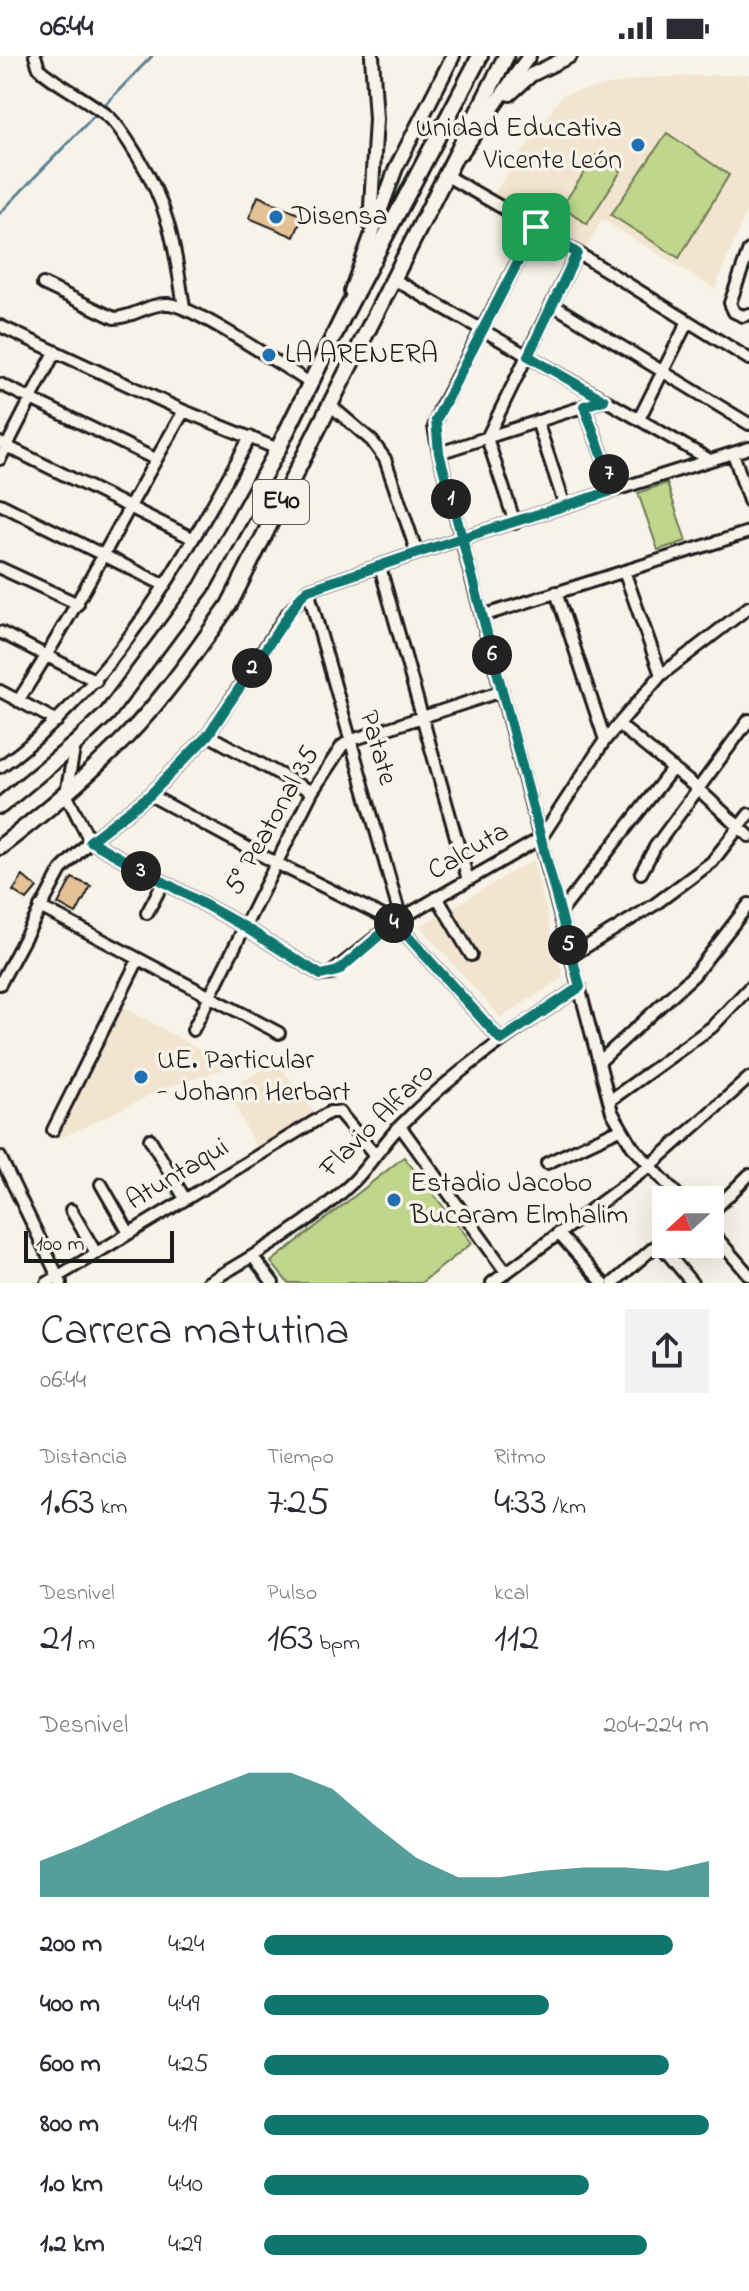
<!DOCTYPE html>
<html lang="es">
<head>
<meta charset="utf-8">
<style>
  :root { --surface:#fff; --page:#f2f2f3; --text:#2b2b33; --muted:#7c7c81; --accent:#0f766e }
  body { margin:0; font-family:"Indie Flower",sans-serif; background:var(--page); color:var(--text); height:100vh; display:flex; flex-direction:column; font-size:30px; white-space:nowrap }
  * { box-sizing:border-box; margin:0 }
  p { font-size:26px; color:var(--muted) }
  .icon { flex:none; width:44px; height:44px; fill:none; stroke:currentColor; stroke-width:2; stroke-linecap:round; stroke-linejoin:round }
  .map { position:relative; height:1227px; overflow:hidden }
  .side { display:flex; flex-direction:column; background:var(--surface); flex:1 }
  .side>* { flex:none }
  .needle { width:52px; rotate:249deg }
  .controls { position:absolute; left:652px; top:1130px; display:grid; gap:16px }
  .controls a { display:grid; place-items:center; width:72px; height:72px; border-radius:0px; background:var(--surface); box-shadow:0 8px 32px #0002; font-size:40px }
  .scale { position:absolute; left:24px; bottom:20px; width:150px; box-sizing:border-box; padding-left:8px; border:4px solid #1c1c1c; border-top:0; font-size:22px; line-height:28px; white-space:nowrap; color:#1c1c1c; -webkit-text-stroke:6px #f7f3e8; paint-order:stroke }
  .pin { position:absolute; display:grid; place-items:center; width:68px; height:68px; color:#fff; margin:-34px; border-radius:16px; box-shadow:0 4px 12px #0006 }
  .km { position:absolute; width:40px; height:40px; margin:-20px; border-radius:50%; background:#222; color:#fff; font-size:22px; line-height:40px; text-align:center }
  .round { display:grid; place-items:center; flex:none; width:84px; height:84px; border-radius:0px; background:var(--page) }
  .headline { display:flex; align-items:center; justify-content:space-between; height:136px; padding:0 40px }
  h1 { font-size:44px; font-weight:600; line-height:60px }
  .figures { display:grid; grid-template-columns:repeat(3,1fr); gap:12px; height:136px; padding:8px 40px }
  .figures div { display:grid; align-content:center }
  .figures b { font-size:40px; font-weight:600 }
  .figures small { font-size:22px; font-weight:400 }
  .figures p { font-size:22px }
  .chart { height:224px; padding:16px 40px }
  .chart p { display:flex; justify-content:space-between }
  .chart svg { width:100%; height:144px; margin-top:8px; fill:var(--accent); opacity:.7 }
  ul { padding:0 40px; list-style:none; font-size:26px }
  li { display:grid; grid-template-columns:128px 96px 1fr; align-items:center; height:60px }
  li i { height:20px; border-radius:10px; background:var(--accent) }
  .status { display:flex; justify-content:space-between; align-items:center; height:56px; padding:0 40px; background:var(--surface); direction:ltr }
  .status svg { height:22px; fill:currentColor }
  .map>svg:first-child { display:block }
</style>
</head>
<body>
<div class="status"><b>06:44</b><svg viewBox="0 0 49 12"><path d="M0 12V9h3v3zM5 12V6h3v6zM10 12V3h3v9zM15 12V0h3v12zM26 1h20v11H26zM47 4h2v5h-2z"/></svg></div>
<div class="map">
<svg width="749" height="1227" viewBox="0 0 749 1227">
  <rect width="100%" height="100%" fill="#f7f3e8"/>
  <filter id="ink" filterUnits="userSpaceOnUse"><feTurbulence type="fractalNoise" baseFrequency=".0125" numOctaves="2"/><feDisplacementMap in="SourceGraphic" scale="16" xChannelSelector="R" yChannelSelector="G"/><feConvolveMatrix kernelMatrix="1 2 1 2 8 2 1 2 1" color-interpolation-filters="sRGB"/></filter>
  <g filter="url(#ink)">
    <path fill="#f2e4cf" d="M749,18V149L715,233L602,163L585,195L493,139L562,39L644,22Z
      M533,804L563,921L501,962L420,870Z
      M120,949L230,1011L165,1032L59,1083L55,1078Z
      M278,1006L315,1059L257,1094L227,1033Z"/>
    <path fill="#bfd68c" stroke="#6e7954" stroke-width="2" d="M667,77L729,119L679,202L611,159Z
      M596,99L621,115L587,168L562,150Z
      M667,427L686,485L658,494L638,437Z
      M404,1101L472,1187L421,1227H288L271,1206Z"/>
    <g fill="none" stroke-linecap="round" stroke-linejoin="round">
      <path stroke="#598092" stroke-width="3" d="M0,157L152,0"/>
    </g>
    <path fill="#e5c196" stroke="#1c1c1c" stroke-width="2" d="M258,140L303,160L294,181L249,162Z
      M23,820L37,832L27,844L13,835Z
      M72,822L91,830L76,858L58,848Z"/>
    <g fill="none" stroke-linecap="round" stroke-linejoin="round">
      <g stroke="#1c1c1c" stroke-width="16">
        <path id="minor" d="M35,0C37,4 37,8 39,12C47,23 94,47 109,61C121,72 129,87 138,101C170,152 175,193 184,251
          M445,119L536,171L749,303
          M536,171L440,353L434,371L439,397L612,1056L632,1090L682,1144
          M749,194L730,247L734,256L743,260L749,258
          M395,224L710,404
          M43,228L114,262C133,262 149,247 168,248C192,249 284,311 310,327
          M553,249L749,368
          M0,270L184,355L278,393
          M0,328L155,403
          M330,349L372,385L385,403L417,497
          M584,350L615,434
          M639,363L688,265
          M537,365L565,450
          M0,387L192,482
          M749,392L462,482L308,534L287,558L208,679L150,739L90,785L243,870L321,919L330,918L395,866L541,782L605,684L661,619L749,551
          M439,397L604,344
          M733,397L749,445
          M0,403L55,296
          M0,448L164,529
          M515,467L487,382L577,197
          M380,511L468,824
          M0,512L78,548
          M624,515L661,619
          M308,534L401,863
          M556,536L605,684
          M482,560L749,476
          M0,576L96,625
          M0,635L57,665
          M18,645C79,551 127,451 184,355
          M619,669L698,733L749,780
          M208,679L312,736
          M0,711C114,631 185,501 250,381
          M150,739L276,807L395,866L501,984
          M641,817L655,791L749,664
          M437,841L471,899
          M40,851L279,977
          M147,857L163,827
          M560,857L673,712
          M571,900L654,849L712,806L749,758
          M0,928L61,814L90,785L66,738L75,688
          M193,974L312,736L342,690L349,685L502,635
          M599,1006L694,919L749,848
          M609,1045L712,971L749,932
          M400,1070L506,1216
          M53,1074L138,904
          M150,1083L185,1143
          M0,1101L61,1227
          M547,1107L620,1073
          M101,1128L129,1177
          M71,1154L96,1197
          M710,1158L749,1119
          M710,1174L749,1219
          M558,1177L603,1227
          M253,1201L273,1227
          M47,1227L330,1056H339L375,1099
          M207,1227C257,1198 311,1167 353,1126C370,1109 383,1087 400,1070C454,1015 517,973 580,931
          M492,1227L650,1110L749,1022
          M613,1227L659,1187L692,1227"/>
      </g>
      <g stroke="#1c1c1c" stroke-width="18">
        <path id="major" d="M510,38L531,19L570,0
          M462,96L529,0
          M370,168L376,63L372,0
          M351,235L396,112L453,0"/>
      </g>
      <g stroke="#1c1c1c" stroke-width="20">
        <path id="highway" d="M0,750L75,688L107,658L202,531L278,393L344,259L480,0
          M0,791C44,757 87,721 126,681C165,641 197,594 229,549L506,0"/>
      </g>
      <use href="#minor" stroke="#f7f3e8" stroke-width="10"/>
      <use href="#major" stroke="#f7f3e8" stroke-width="12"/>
      <use href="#highway" stroke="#f7f3e8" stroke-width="14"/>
    </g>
  </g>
  <g fill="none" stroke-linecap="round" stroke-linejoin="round" filter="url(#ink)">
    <g stroke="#fff" stroke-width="16">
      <path id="route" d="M536,171L436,364L439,397L462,482L308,534L301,540L208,679L150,739L90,785L243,870L321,919L338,915L395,866L501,984L580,931L462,482L615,434L584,350L604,344L528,300L577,197L536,171"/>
    </g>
    <use href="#route" stroke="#0f766e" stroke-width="10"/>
  </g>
  <g fill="#1f6fb2" stroke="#f7f3e8" stroke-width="3">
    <circle cx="638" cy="89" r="8"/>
    <circle cx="276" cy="161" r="8"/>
    <circle cx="269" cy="299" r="8"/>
    <circle cx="141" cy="1021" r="8"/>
    <circle cx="394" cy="1144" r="8"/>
  </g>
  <g text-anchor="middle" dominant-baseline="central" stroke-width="7" stroke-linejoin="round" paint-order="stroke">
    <rect fill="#f7f3e8" stroke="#5e5c59" stroke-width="2" x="253" y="424" width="56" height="44" rx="6"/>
    <g font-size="26" font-weight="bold" fill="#1c1c1c">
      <text x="281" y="446">E40</text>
    </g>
    <g font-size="28" fill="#1c1c1c" stroke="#f7f3e8" text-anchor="start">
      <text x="622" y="73" text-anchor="end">Unidad Educativa<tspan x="622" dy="32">Vicente León</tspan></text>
      <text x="292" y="161">Disensa</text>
      <text x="285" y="299">LA ARENERA</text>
      <text x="157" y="1005">UE. Particular<tspan x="157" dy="32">- Johann Herbart</tspan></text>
      <text x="410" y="1128">Estadio Jacobo<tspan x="410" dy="32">Bucaram Elmhalim</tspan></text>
    </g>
    <g font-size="28" fill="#1c1c1c" stroke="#f7f3e8">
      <text transform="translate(377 692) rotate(74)">Patate</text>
      <text transform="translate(273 765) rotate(-61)">5° Peatonal 35</text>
      <text transform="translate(469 796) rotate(-30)">Calcuta</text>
      <text transform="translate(378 1065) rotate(-45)">Flavio Alfaro</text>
      <text transform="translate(178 1119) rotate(-31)">Atuntaqui</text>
    </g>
  </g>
</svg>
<div class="controls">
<a><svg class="needle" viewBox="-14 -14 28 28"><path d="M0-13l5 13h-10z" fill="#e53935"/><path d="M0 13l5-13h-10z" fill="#7c7c81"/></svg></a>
</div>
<div class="scale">100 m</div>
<div class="pin" style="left:536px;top:171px;background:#1e9e55"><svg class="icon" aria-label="arrive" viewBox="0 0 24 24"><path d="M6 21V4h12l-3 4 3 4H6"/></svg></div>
<b class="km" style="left:451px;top:443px">1</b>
<b class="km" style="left:252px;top:612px">2</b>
<b class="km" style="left:141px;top:815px">3</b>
<b class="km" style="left:394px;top:867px">4</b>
<b class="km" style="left:568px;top:889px">5</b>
<b class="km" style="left:492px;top:599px">6</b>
<b class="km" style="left:609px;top:418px">7</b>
</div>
<section class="side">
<div class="headline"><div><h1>Carrera matutina</h1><p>06:44</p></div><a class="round"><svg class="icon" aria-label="share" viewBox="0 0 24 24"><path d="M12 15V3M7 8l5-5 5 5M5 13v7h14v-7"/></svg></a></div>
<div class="figures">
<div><p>Distancia</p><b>1.63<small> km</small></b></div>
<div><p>Tiempo</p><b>7:25</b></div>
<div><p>Ritmo</p><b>4:33<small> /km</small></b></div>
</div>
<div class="figures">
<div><p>Desnivel</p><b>21<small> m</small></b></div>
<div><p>Pulso</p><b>163<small> bpm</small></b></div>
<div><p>kcal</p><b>112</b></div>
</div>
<div class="chart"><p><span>Desnivel</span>204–224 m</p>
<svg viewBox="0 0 160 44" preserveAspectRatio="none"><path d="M0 44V33L10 28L20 22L30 16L40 11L50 6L60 6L70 11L80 22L90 32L100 38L110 38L120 36L130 35L140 35L150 36L160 33V44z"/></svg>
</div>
<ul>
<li><b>200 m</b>4:24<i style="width:92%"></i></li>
<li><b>400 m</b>4:49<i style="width:64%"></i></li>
<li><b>600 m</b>4:25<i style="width:91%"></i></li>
<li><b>800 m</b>4:19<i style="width:100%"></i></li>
<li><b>1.0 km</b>4:40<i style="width:73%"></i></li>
<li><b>1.2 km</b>4:29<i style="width:86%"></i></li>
</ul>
</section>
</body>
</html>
